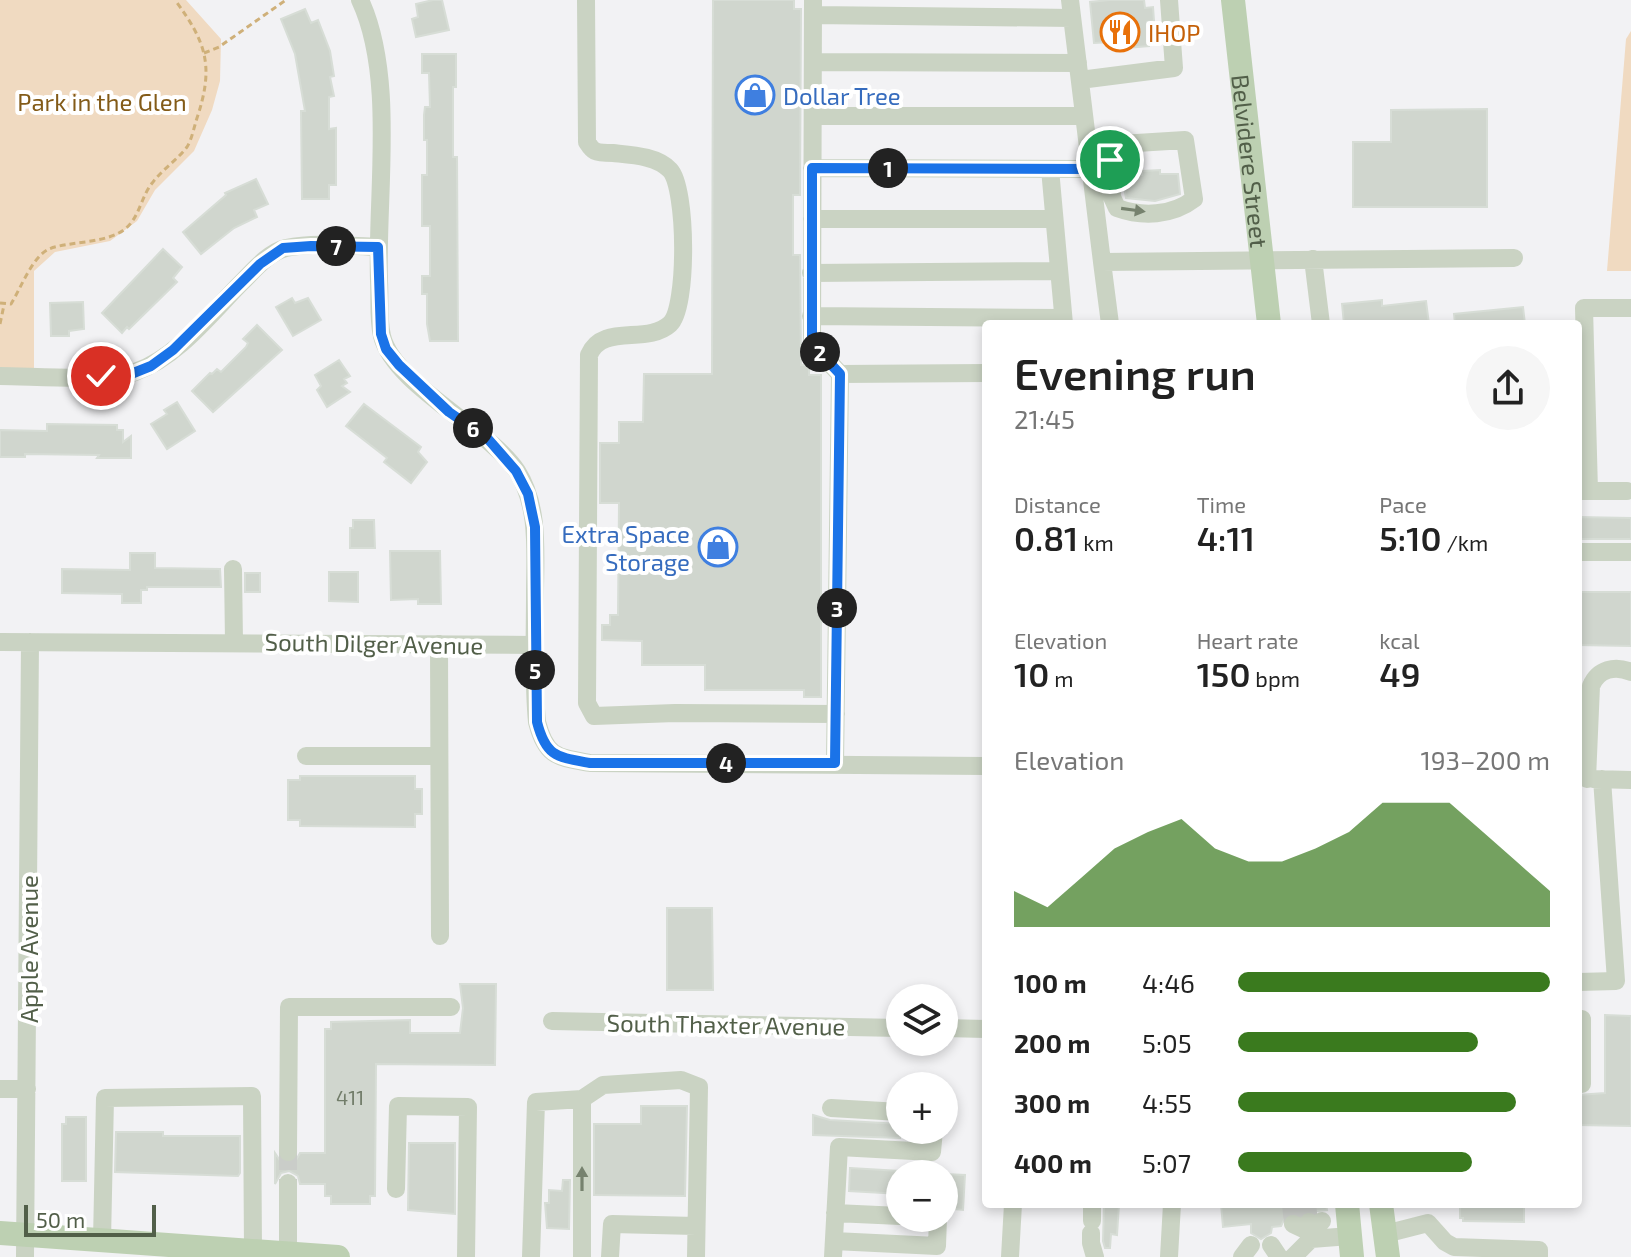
<!DOCTYPE html>
<html lang="en">
<head>
<meta charset="utf-8">
<style>
  :root { --surface:#fff; --page:#f6f6f6; --text:#222; --muted:#767676; --accent:#3a7a1e }
  body { margin:0; font-family:"Exo 2",sans-serif; background:var(--page); color:var(--text); height:100vh; display:flex; flex-direction:column; font-size:30px; white-space:nowrap }
  * { box-sizing:border-box; margin:0 }
  p { font-size:26px; color:var(--muted) }
  .icon { flex:none; width:44px; height:44px; fill:none; stroke:currentColor; stroke-width:2; stroke-linecap:round; stroke-linejoin:round }
  .map { position:relative; flex:1; overflow:hidden }
  .details { position:absolute; left:982px; top:320px; width:600px; height:888px; display:flex; flex-direction:column; background:var(--surface); border-radius:8px; box-shadow:0 4px 12px #0003 }
  .details>* { flex:none }
  .fabs { position:absolute; left:886px; top:984px; display:grid; gap:16px }
  .fabs a { display:grid; place-items:center; width:72px; height:72px; border-radius:50%; background:var(--surface); box-shadow:0 4px 12px #0003; font-size:40px }
  .scale { position:absolute; left:24px; bottom:20px; width:132px; box-sizing:border-box; padding-left:8px; border:4px solid #525f49; border-top:0; font-size:22px; line-height:28px; white-space:nowrap; color:#525f49; -webkit-text-stroke:6px #fff; paint-order:stroke }
  .pin { position:absolute; display:grid; place-items:center; width:68px; height:68px; color:#fff; margin:-34px; border:4px solid #fff; border-radius:50%; box-shadow:0 2px 8px #0007 }
  .km { position:absolute; width:40px; height:40px; margin:-20px; border-radius:50%; background:#222; color:#fff; font-size:22px; line-height:40px; text-align:center }
  .round { display:grid; place-items:center; flex:none; width:84px; height:84px; border-radius:42px; background:var(--page) }
  .head { display:flex; align-items:center; justify-content:space-between; height:136px; padding:0 32px }
  h1 { font-size:44px; font-weight:600; line-height:60px }
  .stats { display:grid; grid-template-columns:repeat(3,1fr); gap:12px; height:136px; padding:8px 32px }
  .stats div { display:grid; align-content:center }
  .stats b { font-size:34px; font-weight:600 }
  .stats small { font-size:22px; font-weight:400 }
  .stats p { font-size:22px }
  .chart { height:224px; padding:16px 32px }
  .chart p { display:flex; justify-content:space-between }
  .chart svg { width:100%; height:144px; margin-top:8px; fill:var(--accent); opacity:.7 }
  ul { padding:0 32px; list-style:none; font-size:26px }
  li { display:grid; grid-template-columns:128px 96px 1fr; align-items:center; height:60px }
  li i { height:20px; border-radius:10px; background:var(--accent) }
  .map>svg:first-child { display:block }
</style>
</head>
<body>
<div class="map">
<svg width="1631" height="1257" viewBox="0 0 1631 1257">
  <rect width="100%" height="100%" fill="#f2f2f4"/>
  <path fill="#f0dac1" d="M0,0H186L221,39L220,81L212,110L194,151L155,190L137,221L110,241L55,252L34,271V369L0,370Z
    M1631,31V271H1607L1626,39Z"/>
  <path fill="#d0d6ce" stroke="#d7ddd6" stroke-width="2" d="M433,0H442L449,30L416,37L412,19L418,17L416,4Z
    M713,0H794V9H801L800,195H793V255H800L801,365H809V375H821V697H804V690H705V665H642V641L602,640V625H610V615H618L619,503H600V443H619V422H643L644,374H712Z
    M1109,0H1144L1145,8L1153,7L1154,21L1147,22L1149,46L1114,49L1113,42L1094,43L1090,2Z
    M305,9L311,23L318,20L330,51L334,76L330,77L334,96L329,97V129L336,128V185H329V199H302L301,111H305L295,54L281,19Z
    M422,54H456V87H453V157H457L458,341H430L427,324V294H422V276H430V226H422V175H427V140H424V115L425,107H430L429,73H422Z
    M1487,109V207H1353V142H1391V110Z
    M1160,170V174H1178L1180,194L1155,201L1126,198L1124,187H1127V175H1142V171Z
    M256,179L268,204L254,210L257,217L234,228L201,254L183,232L226,195L225,193Z
    M163,249L182,267L173,278L177,282L129,329L127,327L122,333L102,313Z
    M292,298L295,303L308,298L321,320L293,336L276,307Z
    M1382,300V306L1426,301L1429,324H1344L1342,304Z
    M83,302L84,329L69,331V336H51L50,303Z
    M1523,307L1525,324H1455L1454,314Z
    M257,325L282,350L213,412L192,391L210,373L212,374L217,369L221,372L246,347L248,343L243,339Z
    M339,360L350,376L344,379L347,383L342,386L350,392L327,407L317,390L321,386L315,375Z
    M177,402L195,431L167,449L151,424L167,414L164,410Z
    M364,404L421,447L418,452L427,462L411,483L384,462L387,458L346,426Z
    M47,424L117,425V430H123V442L131,436V458H97L99,455L25,454V457H0V430L47,431Z
    M1578,517L1631,518V539H1578Z
    M353,520H374L375,548H350V528H353Z
    M390,551H440L441,604H418V599L391,600Z
    M130,553H155V568L220,569L221,587H147V590H141V603H122V594L62,593V569L130,570Z
    M329,572H358V602L329,601Z
    M245,573H260V592H245Z
    M1578,592H1631V646L1578,645Z
    M300,776H415V789H422V814H415V827L300,826V820H288V780H300Z
    M667,908H712L713,990H667Z
    M460,984H496L495,1065L376,1064L375,1196H370V1204H331V1196H325V1184H300L298,1176L289,1171L281,1173L275,1184V1153L281,1162L287,1164L295,1162L300,1153H325V1029H331V1022L410,1020V1033H460L463,1008Z
    M1605,1015L1631,1016V1126L1578,1125V1095L1605,1093Z
    M641,1106H687L685,1196L594,1195V1124H641Z
    M813,1115L830,1120L900,1124V1138L813,1135Z
    M66,1117H86V1181H62V1124H66Z
    M116,1132H163V1136H240V1173L238,1176L115,1172Z
    M409,1143H455V1214L408,1210Z
    M850,1168L900,1171V1194L849,1191Z
    M944,1174L965,1175L963,1210L944,1208Z
    M563,1180H570L569,1229L547,1228L545,1203H549V1190L562,1191Z
    M1104,1204H1119L1117,1235L1111,1234L1110,1248H1105L1103,1241Z
    M1221,1204H1326L1327,1210L1287,1214L1281,1226L1272,1227L1271,1233L1261,1239L1251,1233V1224L1223,1227Z
    M1460,1204H1524V1222L1463,1221V1218H1460Z"/>
  <g fill="none" stroke-linecap="round" stroke-linejoin="round">
    <path stroke="#cacdc9" stroke-width="18" stroke-dasharray="18 9" stroke-linecap="butt" d="M288,1152V1183
      M1291,1204L1293,1224
      M1307,1204L1309,1222"/>
    <path stroke="#cfb079" stroke-width="3" stroke-dasharray="6 4" stroke-linecap="butt" d="M204,53L219,47L286,0
      M0,303L11,304C21,288 32,257 49,249C69,241 106,244 125,229C140,217 141,196 153,182C163,169 177,160 187,147C192,139 194,127 197,118C214,67 207,43 175,0
      M0,324L4,305"/>
    <path stroke="#cad3c3" stroke-width="18" d="M360,0C396,77 376,196 379,281C380,299 378,319 382,336C394,385 487,427 517,471C540,507 535,554 535,595C535,637 533,680 537,722C546,757 557,757 590,763L986,766
      M586,0L587,142C589,145 591,149 595,151C599,153 608,153 613,153C632,155 657,156 670,170C687,188 688,308 670,324C647,345 602,323 589,355L587,703L594,716L675,713L836,714
      M813,0L812,344L840,374L835,763
      M1070,0L1102,262
      M813,15L1072,18
      M813,62L1078,63
      M1080,80L1174,68L1169,0
      M813,116H1084
      M1088,146L1185,140L1194,199C1172,216 1142,217 1117,208L1112,197L1110,145
      M812,168L1091,169
      M1050,169L1064,324
      M812,219H1054
      M1313,259L1321,324
      M811,273L1058,271
      M811,316L1063,318
      M1110,324L1102,262L1514,258
      M840,374L986,373
      M0,376C33,376 107,382 135,372C178,357 211,313 242,282C254,270 269,252 286,248C315,242 348,246 378,247
      M1578,491H1627
      M1589,491L1584,308H1631
      M1578,552H1631
      M233,569L234,642
      M0,642L535,645
      M439,644L440,936
      M306,756H439
      M1587,779L1591,686C1598,669 1615,665 1631,672
      M1593,779L1631,780
      M1578,982L1616,981L1602,779
      M1578,1019H1582V1084
      M552,1021L900,1028
      M944,1028L986,1029
      M0,1089H27
      M582,1099L603,1085L681,1080L699,1087L696,1257
      M831,1108L900,1112
      M288,1152L289,1007H451
      M396,1189L398,1106L468,1107L466,1257
      M1092,1204V1221
      M835,1213L900,1216
      M1293,1224L1310,1232L1322,1221
      M1091,1233V1243L1095,1257
      M1385,1234L1428,1223L1445,1242L1454,1247L1539,1250V1257
      M1311,1239L1350,1236
      M102,1240L105,1098L252,1096L253,1251
      M834,1241L937,1246L938,1218H929
      M1271,1245L1279,1257
      M288,1254V1183
      M25,1257L30,642
      M531,1257L536,1102L582,1099V1257
      M610,1257L612,1224L696,1226
      M833,1257L839,1147L932,1152L934,1130
      M1010,1257L1013,1204
      M1169,1257L1172,1204
      M1242,1257L1251,1245
      M1293,1257L1311,1239L1309,1222"/>
    <g stroke="#bdd0b2" stroke-width="24">
      <path id="s1" d="M1233,0L1269,324"/>
      <path d="M1347,1204L1352,1257"/>
      <path d="M1381,1204L1388,1257"/>
      <path d="M0,1233L338,1257"/>
    </g>
  </g>
  <defs><path id="oneway-solid" d="M-6-.8H1V-3.2L6.5 0L1 3.2V.8H-6Z" transform="scale(2)"/></defs>
  <g fill="#76826e">
    <use href="#oneway-solid" transform="translate(1133 210) rotate(8)"/>
    <use href="#oneway-solid" transform="translate(582 1179) rotate(-90)"/>
  </g>
  <g fill="none" stroke-linecap="round" stroke-linejoin="round">
    <g stroke="#fff" stroke-width="16">
      <path id="route" d="M101,376L131,374L151,366L173,350L260,264L283,248L311,246L378,247L381,334L386,349L399,365L449,412L488,439L516,471L528,494L535,527L537,722C546,757 557,757 590,763H835L840,374L812,344V168L1091,169L1088,146L1110,145V160"/>
    </g>
    <use href="#route" stroke="#1a73e8" stroke-width="10"/>
  </g>
  <defs>
    <g id="restaurant-ring" transform="scale(2)"><circle r="9.5" fill="#fff" stroke="#e8710a" stroke-width="1.5"/><path d="M-5-6h1v4h1v-4h1v4h1v-4h1v5L-1.5 .5V6h-2V.5L-5-1ZM5-6V6H3V1.5H1.5Q1.5-4 5-6Z" fill="#e8710a"/></g>
    <g id="shop-ring" transform="scale(2)"><circle r="9.5" fill="#fff" stroke="#3f7fe0" stroke-width="1.5"/><path d="M-5-2.5h2.3a2.7 3.5 0 0 1 5.4 0H5L5.5 6h-11ZM-1.5-2.5h3a1.5 2.3 0 0 0-3 0Z" fill="#3f7fe0"/></g>
  </defs>
  <g fill-rule="evenodd">
    <use href="#restaurant-ring" x="1120" y="32"/>
    <use href="#shop-ring" x="755" y="95"/>
    <use href="#shop-ring" x="718" y="547"/>
  </g>
  <g text-anchor="middle" dominant-baseline="central" stroke-width="8" stroke-linejoin="round" paint-order="stroke">
    <g font-size="20" fill="#727d6a">
      <text x="350" y="1097">411</text>
    </g>
    <g font-size="24" fill="#c56008" stroke="#fff" text-anchor="start">
      <text x="1148" y="32">IHOP</text>
    </g>
    <g font-size="24" fill="#366cbe" stroke="#fff" text-anchor="start">
      <text x="783" y="95">Dollar Tree</text>
      <text x="690" y="533" text-anchor="end">Extra Space<tspan x="690" dy="28">Storage</tspan></text>
    </g>
    <g font-size="24" fill="#835b18" stroke="#fff">
      <text x="102" y="101">Park in the Glen</text>
    </g>
    <g font-size="24" fill="#525f49" stroke="#fff">
      <text stroke="none"><textPath href="#s1" startOffset="162">Belvidere Street</textPath></text>
      <text transform="translate(374 643) rotate(1)">South Dilger Avenue</text>
      <text transform="translate(28 949) rotate(-90)">Apple Avenue</text>
      <text transform="translate(726 1024) rotate(1)">South Thaxter Avenue</text>
    </g>
  </g>
</svg>
<div class="fabs">
<a><svg class="icon" aria-label="layers" viewBox="0 0 24 24"><path d="M12 4l9 5-9 5-9-5zM3 14l9 5 9-5"/></svg></a>
<a>+</a>
<a>−</a>
</div>
<div class="scale">50 m</div>
<div class="pin" style="left:1110px;top:160px;background:#1e9e55"><svg class="icon" aria-label="arrive" viewBox="0 0 24 24"><path d="M6 21V4h12l-3 4 3 4H6"/></svg></div>
<div class="pin" style="left:101px;top:376px;background:#d93025"><svg class="icon" aria-label="check" viewBox="0 0 24 24"><path d="M5 12l5 5 9-10"/></svg></div>
<b class="km" style="left:888px;top:168px">1</b>
<b class="km" style="left:820px;top:352px">2</b>
<b class="km" style="left:837px;top:608px">3</b>
<b class="km" style="left:726px;top:763px">4</b>
<b class="km" style="left:535px;top:670px">5</b>
<b class="km" style="left:473px;top:428px">6</b>
<b class="km" style="left:336px;top:246px">7</b>
<section class="details">
<div class="head"><div><h1>Evening run</h1><p>21:45</p></div><a class="round"><svg class="icon" aria-label="share" viewBox="0 0 24 24"><path d="M12 15V3M7 8l5-5 5 5M5 13v7h14v-7"/></svg></a></div>
<div class="stats">
<div><p>Distance</p><b>0.81<small> km</small></b></div>
<div><p>Time</p><b>4:11</b></div>
<div><p>Pace</p><b>5:10<small> /km</small></b></div>
</div>
<div class="stats">
<div><p>Elevation</p><b>10<small> m</small></b></div>
<div><p>Heart rate</p><b>150<small> bpm</small></b></div>
<div><p>kcal</p><b>49</b></div>
</div>
<div class="chart"><p><span>Elevation</span>193–200 m</p>
<svg viewBox="0 0 160 44" preserveAspectRatio="none"><path d="M0 44V33L10 38L20 29L30 20L40 15L50 11L60 20L70 24L80 24L90 20L100 15L110 6L120 6L130 6L140 15L150 24L160 33V44z"/></svg>
</div>
<ul>
<li><b>100 m</b>4:46<i style="width:100%"></i></li>
<li><b>200 m</b>5:05<i style="width:77%"></i></li>
<li><b>300 m</b>4:55<i style="width:89%"></i></li>
<li><b>400 m</b>5:07<i style="width:75%"></i></li>
</ul>
</section>
</div>
</body>
</html>
